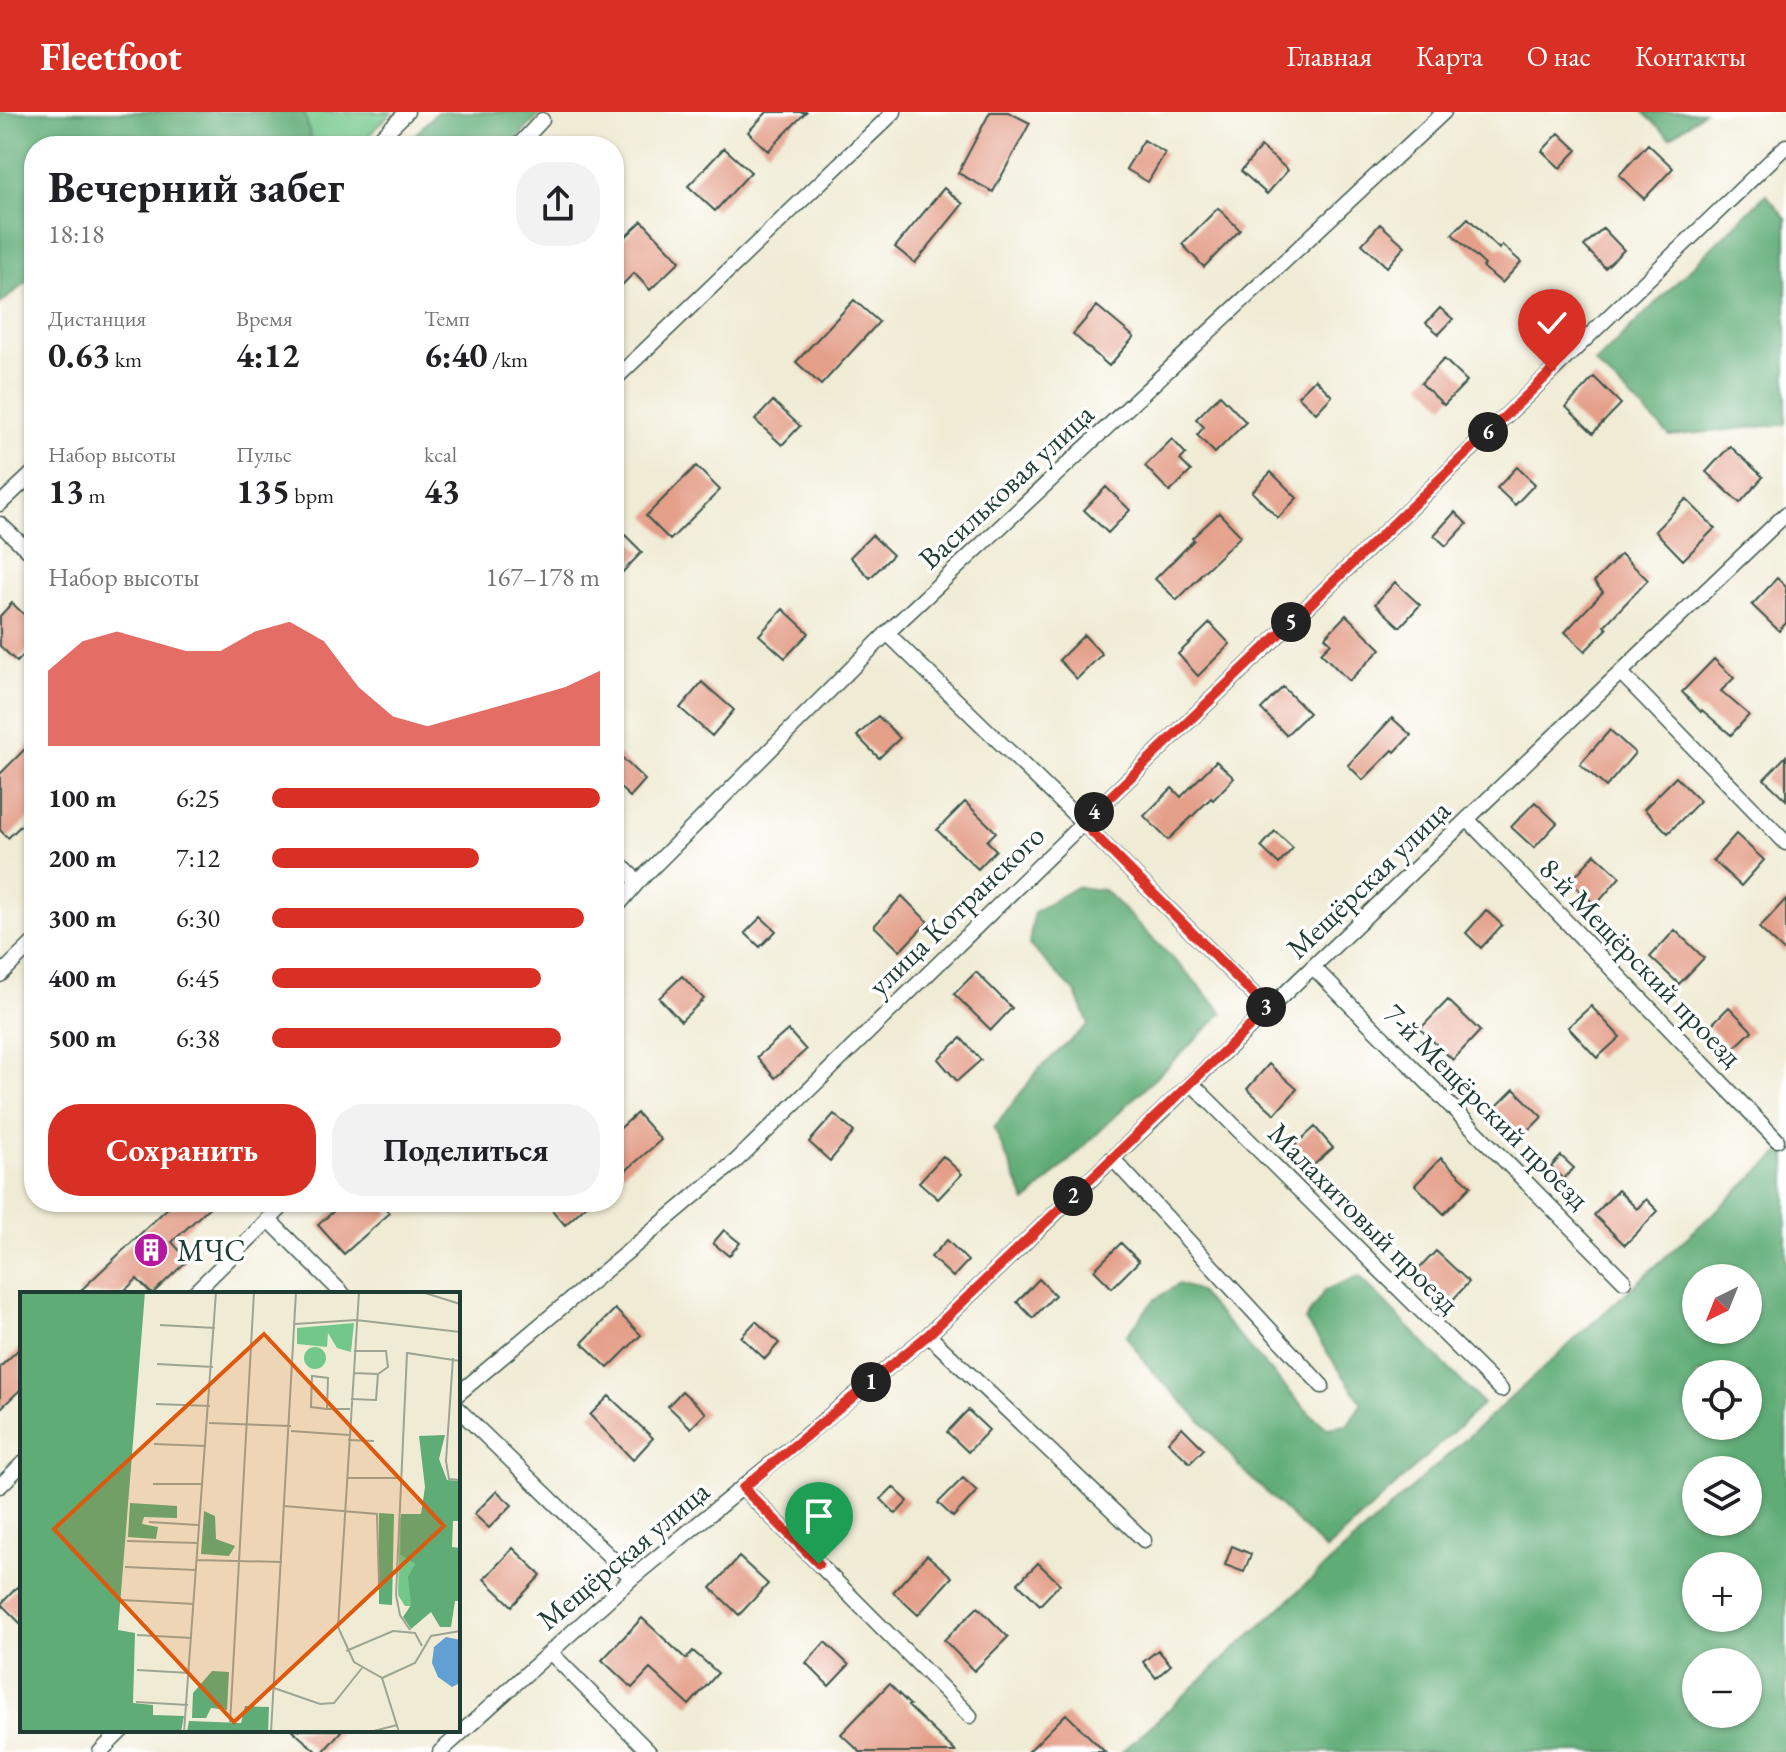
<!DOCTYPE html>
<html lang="ru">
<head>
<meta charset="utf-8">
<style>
  :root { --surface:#fff; --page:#f2f2f2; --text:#202124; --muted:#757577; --accent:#d93025 }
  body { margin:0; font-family:"EB Garamond",serif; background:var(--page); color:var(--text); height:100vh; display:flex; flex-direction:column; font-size:30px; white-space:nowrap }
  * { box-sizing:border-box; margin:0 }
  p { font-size:26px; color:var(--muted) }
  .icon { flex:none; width:44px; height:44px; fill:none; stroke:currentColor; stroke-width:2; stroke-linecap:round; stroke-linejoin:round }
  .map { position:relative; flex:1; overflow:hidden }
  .side { position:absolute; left:24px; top:24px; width:600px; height:1076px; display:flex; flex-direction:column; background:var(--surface); border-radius:32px; box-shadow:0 2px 6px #0004 }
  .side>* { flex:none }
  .needle { width:52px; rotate:223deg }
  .controls { position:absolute; left:1682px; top:1152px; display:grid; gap:16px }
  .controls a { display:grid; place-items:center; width:80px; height:80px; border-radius:50%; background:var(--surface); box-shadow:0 2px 6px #0004; font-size:40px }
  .pin { position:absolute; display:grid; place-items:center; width:68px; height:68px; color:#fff; margin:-82px -34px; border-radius:50% 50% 50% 0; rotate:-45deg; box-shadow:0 0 8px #0007 }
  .pin .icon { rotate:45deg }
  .km { position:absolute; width:40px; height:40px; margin:-20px; border-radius:50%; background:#222; color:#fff; font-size:22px; line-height:40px; text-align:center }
  .round { display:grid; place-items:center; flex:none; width:84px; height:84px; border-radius:32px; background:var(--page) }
  .summary { display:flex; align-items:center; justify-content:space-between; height:136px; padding:0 24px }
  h1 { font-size:44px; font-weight:700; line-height:60px }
  .metrics { display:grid; grid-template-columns:repeat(3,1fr); gap:12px; height:136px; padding:8px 24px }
  .metrics div { display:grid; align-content:center }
  .metrics b { font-size:34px; font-weight:700 }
  .metrics small { font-size:22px; font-weight:400 }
  .metrics p { font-size:22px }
  .chart { height:224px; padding:16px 24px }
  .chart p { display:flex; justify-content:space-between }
  .chart svg { width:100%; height:144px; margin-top:8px; fill:var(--accent); opacity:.7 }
  .cta { display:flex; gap:16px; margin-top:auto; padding:16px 24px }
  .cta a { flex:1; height:92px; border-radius:32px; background:var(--accent); color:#fff; font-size:32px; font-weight:700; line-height:92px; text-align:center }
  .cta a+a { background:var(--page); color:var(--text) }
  ul { padding:0 24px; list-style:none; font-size:26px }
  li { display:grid; grid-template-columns:128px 96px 1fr; align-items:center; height:60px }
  li i { height:20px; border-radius:10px; background:var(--accent) }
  header { display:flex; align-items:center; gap:48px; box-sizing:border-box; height:112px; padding:0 40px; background:var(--accent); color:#fff }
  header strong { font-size:38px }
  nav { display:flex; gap:44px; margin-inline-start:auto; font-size:28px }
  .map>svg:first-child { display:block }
</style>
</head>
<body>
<header>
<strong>Fleetfoot</strong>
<nav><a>Главная</a><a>Карта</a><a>О нас</a><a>Контакты</a></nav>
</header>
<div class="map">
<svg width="1786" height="1640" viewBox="0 0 1786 1640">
  <rect width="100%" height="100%" fill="#fff"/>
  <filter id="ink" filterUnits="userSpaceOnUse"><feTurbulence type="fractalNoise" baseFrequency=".0125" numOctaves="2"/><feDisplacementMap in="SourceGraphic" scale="16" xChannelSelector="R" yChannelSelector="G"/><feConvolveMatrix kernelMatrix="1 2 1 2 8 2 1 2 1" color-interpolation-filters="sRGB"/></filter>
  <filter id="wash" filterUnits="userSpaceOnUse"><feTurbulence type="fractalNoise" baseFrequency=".006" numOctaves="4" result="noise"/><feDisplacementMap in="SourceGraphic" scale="32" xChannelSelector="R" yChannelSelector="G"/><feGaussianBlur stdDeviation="1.8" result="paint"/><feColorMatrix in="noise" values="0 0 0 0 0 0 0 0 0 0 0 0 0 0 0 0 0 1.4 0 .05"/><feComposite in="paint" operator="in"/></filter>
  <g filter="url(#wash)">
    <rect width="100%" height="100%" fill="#f0ebd4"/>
    <path fill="#74c78a" stroke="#4a825f" stroke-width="2" d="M304,0H392L358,34H313Z"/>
    <path fill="#5fac76" stroke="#3f7455" stroke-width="2" fill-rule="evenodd" d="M0,0H304L313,34H34V164L0,192Z
      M437,0H543L509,34H404Z
      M1643,0H1704L1670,26Z
      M1766,82L1786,106V312L1670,324L1595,251Z
      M1076,775L1104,778L1190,864L1223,901L1026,1090L994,1016L1039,957L1089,912L1076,881L1029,833L1034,800Z
      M1786,1035V1640H1122ZM1748,1166V1218H1696V1166ZM1748,1262V1314H1696V1262ZM1748,1358V1410H1696V1358ZM1748,1454V1506H1696V1454ZM1748,1550V1602H1696V1550Z
      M1359,1164L1483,1292L1326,1438L1242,1357L1207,1315L1153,1260L1126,1224L1154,1188L1179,1172L1197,1178L1309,1301L1327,1316L1347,1313L1362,1291L1305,1208L1325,1178Z"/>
    <g id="blocks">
      <path fill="#e49f89" d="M767,0H806L768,39L748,20Z
        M990,0H1008L1030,11L993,80L958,61Z
        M1559,21L1577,38L1560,56L1542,39Z
        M1144,28L1165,41L1148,70L1126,57Z
        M1648,32L1673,56L1644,87L1619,63Z
        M1261,35L1288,58L1267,82L1241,59Z
        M724,36L751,60L715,99L688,74Z
        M944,76L963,92L915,151L895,135Z
        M1218,96L1240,118L1204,155L1182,132Z
        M1468,106L1499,137L1502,133L1521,150L1502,171L1483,155L1485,153L1452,122Z
        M642,109L680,149L650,178L634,161L614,181V136Z
        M1380,112L1405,134L1387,155L1362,132Z
        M1603,116L1624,138L1605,156L1584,134Z
        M854,188L879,210L821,273L796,250Z
        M1097,194L1134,225L1109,254L1073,222Z
        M1440,196L1453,207L1439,222L1426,211Z
        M1444,247L1467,269L1444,293L1421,271Z
        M1594,265L1621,292L1593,321L1566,295Z
        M1315,267L1332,284L1316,301L1298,284Z
        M1220,283L1246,310L1215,341L1197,323L1204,315L1196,307Z
        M773,289L800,314L782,333L755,308Z
        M1172,327L1186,342L1180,348L1191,359L1170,380L1145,354Z
        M1730,334L1763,365L1740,391L1706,360Z
        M696,354L720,378L670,428L646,404Z
        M1517,355L1535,372L1515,393L1497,376Z
        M1271,360L1297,386L1278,406L1252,380Z
        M1106,375L1130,398L1108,421L1084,398Z
        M1686,387L1715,416L1683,448L1655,419Z
        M1455,400L1467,412L1446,434L1434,423Z
        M1219,401L1241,424L1199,464L1200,465L1177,488L1155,467L1194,428L1192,426Z
        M625,423L642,440L614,469V434Z
        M872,423L893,443L870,466L850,445Z
        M1621,442L1648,468L1604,514L1607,517L1585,539L1565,520L1603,480L1594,470Z
        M1777,466L1786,475V511L1779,519L1752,493Z
        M1395,470L1420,493L1400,515L1375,492Z
        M12,491L34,512V532L17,550L0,534V504Z
        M783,497L809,521L785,546L759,523Z
        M1346,503L1381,537L1349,569L1321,541L1331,531L1325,525Z
        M1210,511L1230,532L1198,564L1178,542Z
        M1084,523L1102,542L1077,567L1059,548Z
        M1714,547L1734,566L1721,579L1749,603L1731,623L1702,598L1701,600L1682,580Z
        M702,570L734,598L712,624L680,596Z
        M1283,575L1309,601L1286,623L1261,597Z
        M878,604L900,626L879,646L857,624Z
        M1392,606L1411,623L1395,640L1393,638L1363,668L1348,653Z
        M1610,618L1635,641L1606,675L1580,652Z
        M34,628V701L8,726L0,718V662Z
        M614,638L645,668L630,685L614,670Z
        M1786,644V688L1764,667Z
        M1216,649L1234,666L1213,688L1211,686L1168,728L1144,704L1172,676L1181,685Z
        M1676,665L1700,689L1668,721L1644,697Z
        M965,690L996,720L987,729L996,738L978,757L937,718Z
        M1535,690L1557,711L1534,736L1511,715Z
        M1275,719L1293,736L1279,752L1261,735Z
        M1736,722L1764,748L1741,774L1713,748Z
        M1595,742L1620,765L1596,793L1570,770Z
        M902,784L928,810L900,839L874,814Z
        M1786,787V841L1759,816Z
        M1486,798L1502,813L1481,836L1466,821Z
        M761,805L776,819L760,835L745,821Z
        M1675,818L1704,846L1679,872L1650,845Z
        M976,860L1012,896L991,918L954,882Z
        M682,864L704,887L681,909L659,886Z
        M1448,888L1480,919L1453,948L1420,917Z
        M1591,894L1620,925L1597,946L1568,915Z
        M1729,895L1752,919L1732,938L1709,915Z
        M788,918L806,938L775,966L757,945Z
        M961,926L981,948L957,969L938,947Z
        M1269,952L1297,977L1275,1002L1247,977Z
        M1514,977L1542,1005L1517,1030L1489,1002Z
        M637,1001L661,1028L614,1069V1022Z
        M834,1002L854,1020L830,1049L809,1030Z
        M1315,1015L1333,1036L1310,1056L1292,1036Z
        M943,1044L962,1062L938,1087L919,1070Z
        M1561,1044L1574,1056L1563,1067L1551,1055Z
        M1441,1046L1471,1074L1444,1102L1415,1073Z
        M1618,1078L1637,1097L1646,1087L1658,1099L1625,1133L1594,1103Z
        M174,1090H215L172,1130L188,1148L152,1182L137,1167L121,1182H77Z
        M344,1090H380L390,1101L344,1142L318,1113Z
        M545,1090H590L565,1113Z
        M724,1118L740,1131L729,1144L713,1131Z
        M947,1128L968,1149L953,1165L931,1145Z
        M1121,1131L1139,1149L1112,1176L1094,1158Z
        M1436,1139L1469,1170L1449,1192L1415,1161Z
        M1039,1167L1055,1183L1033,1206L1017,1190Z
        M615,1197L641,1223L608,1256L582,1231Z
        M756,1209L779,1231L765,1247L741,1225Z
        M22,1234V1276L0,1297V1255Z
        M682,1279L706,1301L691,1316L668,1294Z
        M609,1284L653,1326L633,1348L590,1303Z
        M968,1298L989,1318L968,1340L947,1320Z
        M1182,1315L1204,1337L1190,1351L1168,1330Z
        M963,1366L977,1379L953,1405L938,1391Z
        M893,1375L908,1389L896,1402L881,1387Z
        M497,1379L512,1393L489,1416L474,1402Z
        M1232,1434L1251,1442L1244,1460L1225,1453Z
        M513,1436L541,1463L512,1494L484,1467Z
        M927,1443L952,1465L918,1503L893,1480Z
        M739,1445L768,1472L739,1503L711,1476Z
        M1038,1451L1060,1472L1040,1493L1018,1471Z
        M22,1470V1513L1,1492Z
        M978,1495L1008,1525L974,1559L944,1528Z
        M642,1506L686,1547L693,1539L718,1561L689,1593L650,1557L632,1576L602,1548Z
        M825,1530L849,1553L829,1574L806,1551Z
        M1158,1538L1171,1553L1156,1566L1143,1550Z
        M889,1572L910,1593L908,1594L956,1640H860L841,1622Z
        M1066,1602L1105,1640H1028Z
        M292,1618H342L323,1640H317Z"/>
    </g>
  </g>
  <g filter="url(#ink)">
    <use href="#blocks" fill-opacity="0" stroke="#3e574c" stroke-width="2"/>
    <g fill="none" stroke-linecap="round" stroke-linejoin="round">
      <g stroke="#3e574c" stroke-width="17">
        <path id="minor" d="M372,34L407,0
          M518,34L542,8
          M614,268L894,0
          M0,392L34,360
          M0,412L34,444
          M887,521L1083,711L1268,897
          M1621,561L1786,731
          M1468,708L1777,1028
          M614,746L638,770
          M614,798L638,770L887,521L1444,0
          M1313,855L1624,1169
          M0,863L34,830
          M1191,971L1501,1278
          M1112,1046L1322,1274
          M268,1107L343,1182
          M193,1182L287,1090
          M928,1223L1144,1428
          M458,1282L737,1048L1083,711L1786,34
          M458,1297L632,1466
          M0,1374L22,1352
          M743,1376L970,1604
          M550,1540L649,1640
          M100,1640L122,1618
          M440,1640L632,1466L928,1223L1786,402"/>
      </g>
      <use href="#minor" stroke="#fff" stroke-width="14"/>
    </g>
  </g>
  <g fill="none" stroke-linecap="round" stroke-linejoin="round" filter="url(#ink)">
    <g stroke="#fff" stroke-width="16">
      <path id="route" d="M819,1452L743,1376L928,1223L1268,897L1083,711L1552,259"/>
    </g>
    <use href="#route" stroke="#d93025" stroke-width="10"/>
  </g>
  <defs>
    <g id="building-disc" transform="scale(1.8)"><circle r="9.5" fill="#b5179e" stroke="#fff"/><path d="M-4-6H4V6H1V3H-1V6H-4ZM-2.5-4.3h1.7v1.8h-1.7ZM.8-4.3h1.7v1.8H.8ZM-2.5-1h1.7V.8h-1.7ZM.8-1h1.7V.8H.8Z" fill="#fff"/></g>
  </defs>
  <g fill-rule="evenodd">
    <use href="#building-disc" x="151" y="1138"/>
  </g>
  <g text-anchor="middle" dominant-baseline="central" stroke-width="7" stroke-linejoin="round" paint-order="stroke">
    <g font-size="30" fill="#1f3d34" stroke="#fff">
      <text transform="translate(1006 374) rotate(-43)">Васильковая улица</text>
      <text transform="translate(1368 767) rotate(-44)">Мещёрская улица</text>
      <text transform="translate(956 798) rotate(-44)">улица Котранского</text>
      <text transform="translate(1641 850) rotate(46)">8-й Мещёрский проезд</text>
      <text transform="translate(1487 994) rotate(45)">7-й Мещёрский проезд</text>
      <text transform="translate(1364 1106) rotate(45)">Малахитовый проезд</text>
      <text transform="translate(623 1443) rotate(-40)">Мещёрская улица</text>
    </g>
    <g font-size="30" fill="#1f3d34" stroke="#fff" text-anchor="start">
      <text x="177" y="1138">МЧС</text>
    </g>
  </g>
  <g transform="translate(20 1180)">
    <rect width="440" height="440" fill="#f0ebd4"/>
    <path d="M334,31L331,60L317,56L308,41L307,55L277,52V36ZM284 66a11 11 0 1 1 22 0a11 11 0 1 1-22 0ZM383,225L380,263L395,272L391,314H385L378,303L380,226Z" fill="#74c78a"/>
    <path d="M0,0H125L98,338L115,341L113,411L133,413V423L164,424L161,440H0ZM425,143L419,167L427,188L440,189V229H433L432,255L440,256V309H435L431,335H420L411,320L391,337L383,325L391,313L388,285L395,272L380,263L381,222H401L405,195L399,144ZM110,211L157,214V226L124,225L122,232L138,235L136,247L108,245ZM184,219L195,224L196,247L215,254L209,264L181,262ZM359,221L374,222L372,313L359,312ZM192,379L209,380L207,418L191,416L186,426H172L173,401ZM225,414L249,415L248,440H167L169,429L221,431Z" fill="#5fac76"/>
    <path d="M426,345L440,348V391L432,395L418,385L412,371L414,355Z" fill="#62a0d3"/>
    <path fill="none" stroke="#9ca594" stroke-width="2" d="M339,0L318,335L334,370L362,386L379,440M402,0L440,12M275,32L336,28L440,40M140,33L195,36M334,59H366L368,75L358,82M433,66L426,169L429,187L440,188M137,72L193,75M331,107L356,108L358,82L333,81M136,112L190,114M307,117L308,86L292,84L291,115L307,117H330M189,131L271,134M271,139L329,143M328,148L354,149M134,152L186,154M327,186H381M133,192H181M264,214L357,222L359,293M129,230L178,233M107,249L177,251M176,268L262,270M105,275L176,278M102,308L174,312M390,338L380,323L376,303L387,61L440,69M117,343L172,346M326,359L373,339L395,341L402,354M117,378L170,381M362,386L395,371L411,344L440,339M254,396L300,412L314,411L342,376M116,410L168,413M210,431L234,0M164,440L196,0M251,440L276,0M350,440L377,433"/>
    <path fill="#de580e" fill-opacity="0.15" stroke="#de580e" stroke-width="4" d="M244,42L424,234L214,430L34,237Z"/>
    <rect width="440" height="440" fill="none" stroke="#1f3d34" stroke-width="4"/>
  </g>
</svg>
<div class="controls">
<a><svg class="needle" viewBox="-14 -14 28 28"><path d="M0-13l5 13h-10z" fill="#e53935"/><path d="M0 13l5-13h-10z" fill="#757577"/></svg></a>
<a><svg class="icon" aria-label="locate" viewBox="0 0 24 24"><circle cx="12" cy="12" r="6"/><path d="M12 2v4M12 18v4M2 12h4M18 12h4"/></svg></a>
<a><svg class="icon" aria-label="layers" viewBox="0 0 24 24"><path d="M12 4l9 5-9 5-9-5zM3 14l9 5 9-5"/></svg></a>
<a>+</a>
<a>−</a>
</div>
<div class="pin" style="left:819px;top:1452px;background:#1e9e55"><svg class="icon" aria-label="arrive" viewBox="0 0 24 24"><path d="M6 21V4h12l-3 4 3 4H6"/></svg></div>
<div class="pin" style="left:1552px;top:259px;background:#d93025"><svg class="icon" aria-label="check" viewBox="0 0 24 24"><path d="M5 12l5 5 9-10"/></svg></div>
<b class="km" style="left:871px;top:1270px">1</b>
<b class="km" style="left:1073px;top:1084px">2</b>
<b class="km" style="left:1266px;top:895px">3</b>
<b class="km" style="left:1094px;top:700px">4</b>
<b class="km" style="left:1291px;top:510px">5</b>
<b class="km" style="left:1488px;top:320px">6</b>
<section class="side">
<div class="summary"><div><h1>Вечерний забег</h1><p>18:18</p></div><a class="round"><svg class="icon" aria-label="share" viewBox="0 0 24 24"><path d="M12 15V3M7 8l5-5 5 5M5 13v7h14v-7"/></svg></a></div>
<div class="metrics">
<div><p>Дистанция</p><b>0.63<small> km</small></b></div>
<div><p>Время</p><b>4:12</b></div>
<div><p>Темп</p><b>6:40<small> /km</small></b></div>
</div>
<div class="metrics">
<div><p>Набор высоты</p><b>13<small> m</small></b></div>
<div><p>Пульс</p><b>135<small> bpm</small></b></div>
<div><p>kcal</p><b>43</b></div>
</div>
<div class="chart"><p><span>Набор высоты</span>167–178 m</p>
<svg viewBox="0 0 160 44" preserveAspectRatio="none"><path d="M0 44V21L10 12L20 9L30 12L40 15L50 15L60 9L70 6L80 12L90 26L100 35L110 38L120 35L130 32L140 29L150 26L160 21V44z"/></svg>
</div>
<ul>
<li><b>100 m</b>6:25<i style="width:100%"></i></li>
<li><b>200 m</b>7:12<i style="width:63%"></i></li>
<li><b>300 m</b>6:30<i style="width:95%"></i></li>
<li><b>400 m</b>6:45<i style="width:82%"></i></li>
<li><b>500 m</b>6:38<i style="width:88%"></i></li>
</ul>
<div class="cta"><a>Сохранить</a><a>Поделиться</a></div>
</section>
</div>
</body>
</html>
